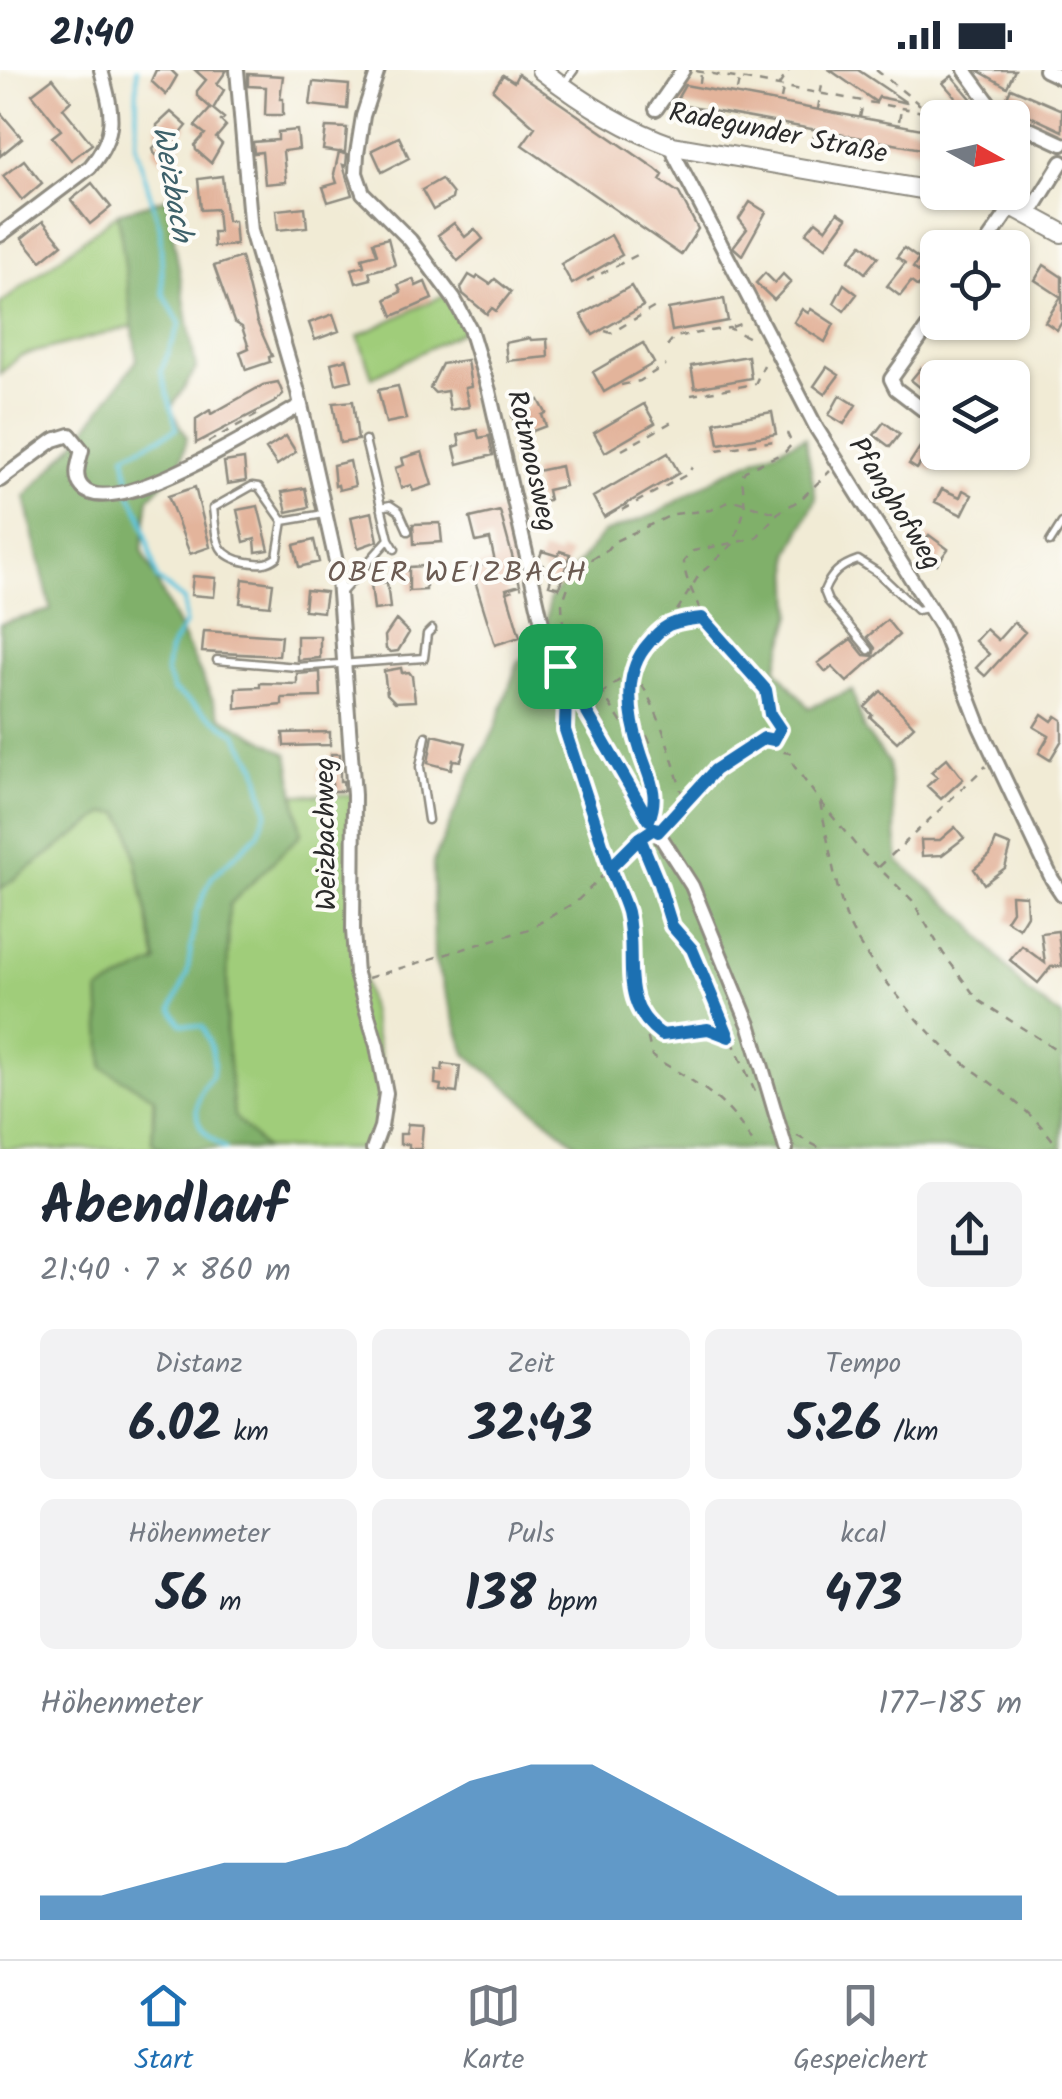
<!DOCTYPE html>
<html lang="de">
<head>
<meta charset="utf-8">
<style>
  :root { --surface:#fff; --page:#f2f2f3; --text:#1f2937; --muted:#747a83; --line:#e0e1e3; --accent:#1f6fb2 }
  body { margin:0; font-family:Kalam,sans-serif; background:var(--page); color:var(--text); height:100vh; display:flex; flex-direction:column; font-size:38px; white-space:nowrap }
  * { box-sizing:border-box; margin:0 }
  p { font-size:32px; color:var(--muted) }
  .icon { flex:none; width:55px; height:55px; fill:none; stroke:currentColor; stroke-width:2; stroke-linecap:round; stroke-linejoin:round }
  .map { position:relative; height:1079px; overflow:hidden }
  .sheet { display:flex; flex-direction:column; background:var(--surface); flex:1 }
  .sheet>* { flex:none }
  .needle { width:65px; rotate:98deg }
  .buttons { position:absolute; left:920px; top:30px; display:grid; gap:20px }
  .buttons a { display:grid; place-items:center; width:110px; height:110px; border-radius:15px; background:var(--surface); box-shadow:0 2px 8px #0004; font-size:50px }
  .pin { position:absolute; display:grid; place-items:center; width:85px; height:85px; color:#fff; margin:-42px; border-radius:20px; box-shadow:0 5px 15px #0006 }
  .round { display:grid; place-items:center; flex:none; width:105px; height:105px; border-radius:15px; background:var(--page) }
  .summary { display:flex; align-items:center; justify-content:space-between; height:170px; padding:0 40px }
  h1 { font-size:55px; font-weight:700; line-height:75px }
  .stats { display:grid; grid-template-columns:repeat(3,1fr); gap:15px; height:170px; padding:10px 40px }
  .stats div { display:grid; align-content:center; border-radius:15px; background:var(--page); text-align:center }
  .stats b { font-size:50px; font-weight:700 }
  .stats small { font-size:28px; font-weight:400 }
  .stats p { font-size:28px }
  .chart { height:280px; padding:20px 40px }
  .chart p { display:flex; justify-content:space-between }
  .chart svg { width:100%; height:180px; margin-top:10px; fill:var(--accent); opacity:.7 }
  .status { display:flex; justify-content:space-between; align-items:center; height:70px; padding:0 50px; background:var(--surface); direction:ltr }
  .status svg { height:28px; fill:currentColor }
  .menu { display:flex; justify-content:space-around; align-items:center; height:140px; border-top:2px solid var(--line); background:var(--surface); font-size:28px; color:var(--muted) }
  .menu a { display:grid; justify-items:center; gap:5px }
  .menu .on { color:var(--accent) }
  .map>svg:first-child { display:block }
</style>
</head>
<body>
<div class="status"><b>21:40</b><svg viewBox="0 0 49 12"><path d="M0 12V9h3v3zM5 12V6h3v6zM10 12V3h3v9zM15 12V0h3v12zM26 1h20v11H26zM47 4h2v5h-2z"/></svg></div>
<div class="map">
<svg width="1062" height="1079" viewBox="0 0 1062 1079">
  <rect width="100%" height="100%" fill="#fdfcf7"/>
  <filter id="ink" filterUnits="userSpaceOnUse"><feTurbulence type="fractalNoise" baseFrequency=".01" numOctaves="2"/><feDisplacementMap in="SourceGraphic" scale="20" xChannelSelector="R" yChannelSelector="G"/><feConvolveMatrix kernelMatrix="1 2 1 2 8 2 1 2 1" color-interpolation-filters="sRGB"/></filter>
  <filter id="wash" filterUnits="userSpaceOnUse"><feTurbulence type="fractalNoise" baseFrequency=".0048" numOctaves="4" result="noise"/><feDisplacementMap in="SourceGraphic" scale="40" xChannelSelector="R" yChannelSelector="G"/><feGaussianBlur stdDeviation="2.25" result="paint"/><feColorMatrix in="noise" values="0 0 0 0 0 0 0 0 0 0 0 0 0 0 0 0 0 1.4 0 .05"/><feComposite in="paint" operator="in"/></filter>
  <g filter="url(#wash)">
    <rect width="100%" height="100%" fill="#f1ebd5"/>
    <path fill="#a0cd7a" stroke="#667c52" stroke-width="2.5" d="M118,143L134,256L20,286L0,304V234Z
      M444,225L465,260L372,307L358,266Z
      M295,725H354L353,860L384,1005L373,1079H265L234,1047L226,962L229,835L301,764Z
      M106,743H120L130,761L157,892L152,1073L164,1079H0V819Z"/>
    <path fill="#80b06a" stroke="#566e4a" stroke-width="2.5" d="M167,128L196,299L171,338L187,367L180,396L149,428L142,480L221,647L288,684L301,764L229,835L226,962L234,1046L265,1079H164L152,1073L155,1028L103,998L99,921L157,892L130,761L120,743H106L0,819V554L51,540L25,427L78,370L137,290L118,143Z
      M805,367L816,429L790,482L792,544L776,599L809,638L852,620L864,660L888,692L899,792L966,849L1027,922L1062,947V1079H582L466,984L434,889L433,792L471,705L494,661L518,592L544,575L549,530L603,463L656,444L722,404Z"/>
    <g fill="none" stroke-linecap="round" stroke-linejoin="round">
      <path stroke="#61c6df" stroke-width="4" d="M129,414L125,385L177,359L161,301L180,254L163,223L160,157L136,77L137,0
        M130,424L142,447L157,509L184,530L185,554L169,581L166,602L173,620L236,664L257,698L267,741L258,764L212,807L196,843L187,905L172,939L181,954L203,957C209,971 217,989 212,1004C210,1010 205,1013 203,1018C188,1050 201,1062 225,1079"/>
    </g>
    <g id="blocks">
      <path fill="#e3b49b" d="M156,0H171L177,6L166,25L151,11Z
        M195,0H227L217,14L224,20L213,39L224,48L221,51L226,56L216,68L222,74L211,93L196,80L195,75L205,64L195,56L211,38L197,26V21L206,10Z
        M830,0H858L907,33L879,27L876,32Z
        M977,0H1015L1007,17Z
        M248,4L283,6L280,29H283V45H265L266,17L248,16Z
        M518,4L656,99L663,105L660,110L679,123L698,159L681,185L522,75L535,57L493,20L503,5L514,12Z
        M952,6L984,44L982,48H974L943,13Z
        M53,8L71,31L63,38L92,74L71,90L52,67L61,60L32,24Z
        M313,12L349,15L347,39L310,35Z
        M685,15L938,62V82L674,34Z
        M1011,18L1062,40V61L1004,34Z
        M0,42L22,68L0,86Z
        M171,42L187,56L174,72L180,77L169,96L154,83L153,78L163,67L157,62V55Z
        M326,57L347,58L345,82H339L347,85L346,96L343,95L352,125L328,132L323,117L337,113L334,104L339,82L323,80Z
        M297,60L299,79L283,81L286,112L265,114L262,82L254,83L253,72L278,70V62Z
        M399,67L409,88L382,102L372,80Z
        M24,90L42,113L22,130L3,106Z
        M222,106L227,151H234L236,175L214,177L213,162H219L217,139L201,140L198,109Z
        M441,109L453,124L452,129L433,140L422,120Z
        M92,113L111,137L90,154L71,130Z
        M750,132L766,142L742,185L733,177L747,159L739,149Z
        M305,137L307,157L278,160L276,140Z
        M838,142L847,148L826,177L806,163L816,151L826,159Z
        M43,151L62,174L41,191L22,168Z
        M454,153L465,167L475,159L483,169L458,191L438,165Z
        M611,165L622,185L572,214L561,194Z
        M388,168L395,195L369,202L371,209L356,213L352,199L364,196L362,188L377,184L373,172Z
        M862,174L878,187L865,203L849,190Z
        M904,178L919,189L913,198L926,207L918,217L911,212L900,226L887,216L905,193L897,187Z
        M241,187L257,252L272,286L269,287L270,292L246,300L240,282L249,278L242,257L234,252L214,196Z
        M1044,195L1062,207V252L1057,260L1045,252L1061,227L1035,210Z
        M765,203L775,213L783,204L791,212L774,230L756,213Z
        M469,205L476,209L478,206L490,214L495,209L511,222L496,241L492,238L487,244L463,224L461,218Z
        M413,209L416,216L425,212L432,229L393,246L386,229L401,222L398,215Z
        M844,214L857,224L844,241L834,233Z
        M631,216L643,236L593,265L581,245Z
        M724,229L728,251L672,261L668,239Z
        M802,239L808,243L811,239L834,254L825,272L794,252Z
        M333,244L339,261L315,270L309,253Z
        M530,268L531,270L547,269L548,287L507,291L505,273Z
        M643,273L654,293L604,322L593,302Z
        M748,286L751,308L695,318L691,296Z
        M347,289L352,310L336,314L331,293Z
        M467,290L471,317L465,318L469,337L450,340L447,321L435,323L430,318L442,294Z
        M827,297L839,305L825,324L814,316Z
        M921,298L937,311L927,323L911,310Z
        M278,312L283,324L275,332L196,373V349L210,340L211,344L263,315Z
        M398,316L406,349L386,353L378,320Z
        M840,325L856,335L844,354L829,345Z
        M539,330L546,343L542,345L546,356L520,366L512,346Z
        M353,331L358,370L340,373L333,333Z
        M644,334L655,353L605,382L594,363Z
        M772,342L776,364L719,374L715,352Z
        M884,352L900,364L890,377L874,365Z
        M477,360L479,368L489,366L493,385L458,394L454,377L460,375L458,365Z
        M286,366L296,382L277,395L266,379Z
        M922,374L940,389L933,401L920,394L917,399L909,394Z
        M422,382L432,415L413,421L411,415L401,418L395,398L404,395L402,388Z
        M668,383L679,403L604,447L593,427Z
        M244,389L246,411L227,414L224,392Z
        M350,391L355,416L339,420L338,415L335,416L333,395Z
        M561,396L565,416L547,420L549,430L538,432L532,402Z
        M195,417L210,477L190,484L168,426Z
        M305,418L309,437L287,442L282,422Z
        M942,419L960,427L963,420L972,425L962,445L935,432Z
        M258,436L269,480L256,482L255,469L244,472L237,440Z
        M500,441L520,515L506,519L520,567L495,575L471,498L495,492L490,469L476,472L470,448Z
        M372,442L378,471L358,478L351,447Z
        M440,453L442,472L414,474L413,454Z
        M929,465L948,479L937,494L919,479Z
        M314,470L319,492L299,497L294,475Z
        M542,481L558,486L560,481L570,484L559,518L549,515L552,506L541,500L543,495L538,492Z
        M425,496L426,520L409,521V497Z
        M193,506L216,508L214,527L191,525Z
        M243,509L273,513L270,536L240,533Z
        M387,512L390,538L374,540L371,514Z
        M306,520L326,522L323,542L304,540Z
        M396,550L409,563L398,581L391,582L386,579L385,566Z
        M887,550L899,565L847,612L832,597L826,602L818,593L851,569L864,585L873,586L875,578L867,567Z
        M1014,552L1025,562L985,606L976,598L989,584L975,571L986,559L998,570Z
        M204,561L281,566L279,586L202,582Z
        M297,566H320V588L297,590Z
        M401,598L402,603L409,602L412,606L415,631L395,632L387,624L384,601Z
        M320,602L321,627L282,628V635L236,639V618L260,617V613L297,614V604Z
        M881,621L914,656L897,672L870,647L872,645L865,637Z
        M1042,644L1052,651L1056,646L1062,650V670L1050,690L1039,683L1049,666L1034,657Z
        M330,662V675L284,676L283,663Z
        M433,665L466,673L461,691L453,690L451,699L428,693Z
        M331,684H340V711H343L344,721H332V714H322V709H317L321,694H331Z
        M947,688L963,709L941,729L927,716L937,707L931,702Z
        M955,757L964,768L942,785L922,786L921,770H940Z
        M996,770L1011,776L1005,798L984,814L974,799L990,785Z
        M1011,825L1026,826L1027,845L1019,858L1006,850L1012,841Z
        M1058,861L1062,896L1051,897L1038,913L1010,890L1022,876L1045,893L1041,863Z
        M443,994L460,996L457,1023L440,1021L441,1015L435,1014L436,1000L442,1001Z
        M408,1054L423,1055L421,1079H409V1074H400V1064H406Z"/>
    </g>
  </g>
  <g filter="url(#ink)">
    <use href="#blocks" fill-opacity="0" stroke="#8e8b80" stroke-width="2.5"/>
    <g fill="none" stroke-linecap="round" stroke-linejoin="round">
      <g stroke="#8e8b80" stroke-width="11">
        <path id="lane" d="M563,15L574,0
          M381,437L390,435L399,441L408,461
          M283,451L277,487C267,495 259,494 247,492C213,486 217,467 213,438L252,416L259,417L283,451L324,444
          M389,469L395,479
          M1050,472L1062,453
          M341,523L389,469L365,370
          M869,580L828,531L824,521C831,504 840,496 858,490L877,502L917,540L929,538
          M217,590L297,597L424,588L427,564L432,559
          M426,666L420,697L428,750"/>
      </g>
      <g stroke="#8e8b80" stroke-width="18">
        <path id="street" d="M237,0L251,161L298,322L337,496L354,725L353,860L356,904L377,976L386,1023L381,1057L373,1079
          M378,0L363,46L357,84L356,103L363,123L410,170L454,229L470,259L489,321L544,562L632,722L692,816L750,957L786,1079
          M965,0L992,37L1007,48
          M1045,0L1062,8
          M656,39L683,0
          M1012,51L1062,74
          M673,76L675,86L817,359L941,556L980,657L1052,809L1062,824
          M1029,145L1062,92
          M0,165L90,97C119,62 112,41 101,0
          M983,178L1012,136
          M938,243L891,309L896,319L938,351
          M0,410L54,370L70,365L82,380C79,392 73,407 82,417C111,453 267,354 301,335"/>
      </g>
      <g stroke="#8e8b80" stroke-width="22">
        <path id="secondary" d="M541,0C582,32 624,59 673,76L938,122
          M943,122L1012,136L1062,163"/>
      </g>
      <path stroke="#8e8b80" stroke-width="2.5" stroke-dasharray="8 8" stroke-linecap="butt" d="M876,0L938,49
        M696,1L929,43
        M700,13L701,4
        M779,15L789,0
        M737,20L739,11
        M781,29L783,19
        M818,39L822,14
        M860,47L863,33
        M899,51L901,40
        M813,73L815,59
        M854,80L857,67
        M587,211L643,182
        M732,257L745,252
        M605,261L611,263L655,237
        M667,276L674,267L729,258L752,269
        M621,315L640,311L665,295
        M691,325L755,314L764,295
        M208,372L262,342
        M622,380L677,349
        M717,380L780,370
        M622,440L688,404L692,397
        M505,523L522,517
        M672,552L702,548
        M564,573L562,534L575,497L605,482L613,472L674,444L711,440L733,430L776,443
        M579,597L603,623
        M632,600L603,623C624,659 651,691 656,734
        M633,601C661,641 671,685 684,731L667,751
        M566,629L565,661L627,843L632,922L644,952L652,986C699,1016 728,1027 756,1079
        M632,637L651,674L648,698
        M774,670L780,659L770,645L766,620L702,548C698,528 684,512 684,491L693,481L756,468L778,443L801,429L830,401
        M641,684L631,636L632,600L656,564L670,552L699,505L733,474L745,439L742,406L745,401L785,382L792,374L787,363
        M684,731C705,709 739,668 772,669L784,682L790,683L794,696L820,731L858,778L912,830L943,883L978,930L1062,983
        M820,733C829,772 834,814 848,852C860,884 924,961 951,983C989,1013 1032,1038 1059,1079
        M640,768L659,815L672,856L692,879L755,1022
        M879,797L986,696
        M368,908L529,859L577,831L643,766
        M646,954L662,965L709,959L728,967
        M797,1066L822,1079"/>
      <use href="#lane" stroke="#fff" stroke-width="6"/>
      <use href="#street" stroke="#fff" stroke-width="12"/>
      <use href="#secondary" stroke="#fff" stroke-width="18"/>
    </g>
  </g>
  <g fill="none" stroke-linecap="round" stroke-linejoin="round" filter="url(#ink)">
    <g stroke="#fff" stroke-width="20">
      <path id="route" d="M560,596L566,624L565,660L610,798L640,768L659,814L672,856L692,879L729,967L708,959L662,965C616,932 638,889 627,842C623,828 615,813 610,798L640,768L655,758L658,762L715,700L764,668L774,670L780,659L770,644L766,620L702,548C670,552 664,553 644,579C622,609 630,650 641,683C649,708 660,724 649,750L560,596"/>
    </g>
    <use href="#route" stroke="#1f6fb2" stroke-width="12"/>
  </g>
  <g text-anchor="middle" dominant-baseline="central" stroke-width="8" stroke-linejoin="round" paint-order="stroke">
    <g font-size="28" fill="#2b2b2b" stroke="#fdfcf7">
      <text transform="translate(778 64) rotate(11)">Radegunder Straße</text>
      <text transform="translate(531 391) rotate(77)">Rotmoosweg</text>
      <text transform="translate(894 434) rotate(58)">Pfanghofweg</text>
      <text transform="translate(327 764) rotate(-91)">Weizbachweg</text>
    </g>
    <g font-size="30" font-style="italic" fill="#3e616a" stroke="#fdfcf7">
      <text transform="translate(171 114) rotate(80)">Weizbach</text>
    </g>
    <g font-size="30" letter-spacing="2.5" fill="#6b5b52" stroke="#fdfcf7">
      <text x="458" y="504">OBER WEIZBACH</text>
    </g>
  </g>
</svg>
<div class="buttons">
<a><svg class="needle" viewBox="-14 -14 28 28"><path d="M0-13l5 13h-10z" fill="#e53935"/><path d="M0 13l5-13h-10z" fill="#747a83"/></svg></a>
<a><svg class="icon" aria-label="locate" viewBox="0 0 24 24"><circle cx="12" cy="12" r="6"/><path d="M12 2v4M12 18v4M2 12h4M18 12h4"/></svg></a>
<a><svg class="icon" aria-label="layers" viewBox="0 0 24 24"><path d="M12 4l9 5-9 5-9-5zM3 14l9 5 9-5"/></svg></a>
</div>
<div class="pin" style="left:560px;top:596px;background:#1e9e55"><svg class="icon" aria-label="arrive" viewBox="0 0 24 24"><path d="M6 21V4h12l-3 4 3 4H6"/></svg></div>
</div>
<section class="sheet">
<div class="summary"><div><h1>Abendlauf</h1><p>21:40 · 7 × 860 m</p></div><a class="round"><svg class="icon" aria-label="share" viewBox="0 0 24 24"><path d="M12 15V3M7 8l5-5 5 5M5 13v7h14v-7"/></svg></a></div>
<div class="stats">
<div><p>Distanz</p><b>6.02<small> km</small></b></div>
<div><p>Zeit</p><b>32:43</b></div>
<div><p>Tempo</p><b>5:26<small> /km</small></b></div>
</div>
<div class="stats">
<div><p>Höhenmeter</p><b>56<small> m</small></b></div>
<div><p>Puls</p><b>138<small> bpm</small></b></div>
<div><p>kcal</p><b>473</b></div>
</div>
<div class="chart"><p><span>Höhenmeter</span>177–185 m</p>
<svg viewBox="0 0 160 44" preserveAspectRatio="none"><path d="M0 44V38L10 38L20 34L30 30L40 30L50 26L60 18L70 10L80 6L90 6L100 14L110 22L120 30L130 38L140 38L150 38L160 38V44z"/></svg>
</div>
</section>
<nav class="menu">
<a class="on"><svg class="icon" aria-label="home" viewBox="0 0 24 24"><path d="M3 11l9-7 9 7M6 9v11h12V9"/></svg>Start</a>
<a><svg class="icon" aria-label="map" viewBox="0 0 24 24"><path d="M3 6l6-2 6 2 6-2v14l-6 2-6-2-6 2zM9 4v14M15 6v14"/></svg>Karte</a>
<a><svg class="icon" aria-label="saved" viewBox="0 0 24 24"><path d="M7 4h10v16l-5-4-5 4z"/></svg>Gespeichert</a>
</nav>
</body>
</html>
